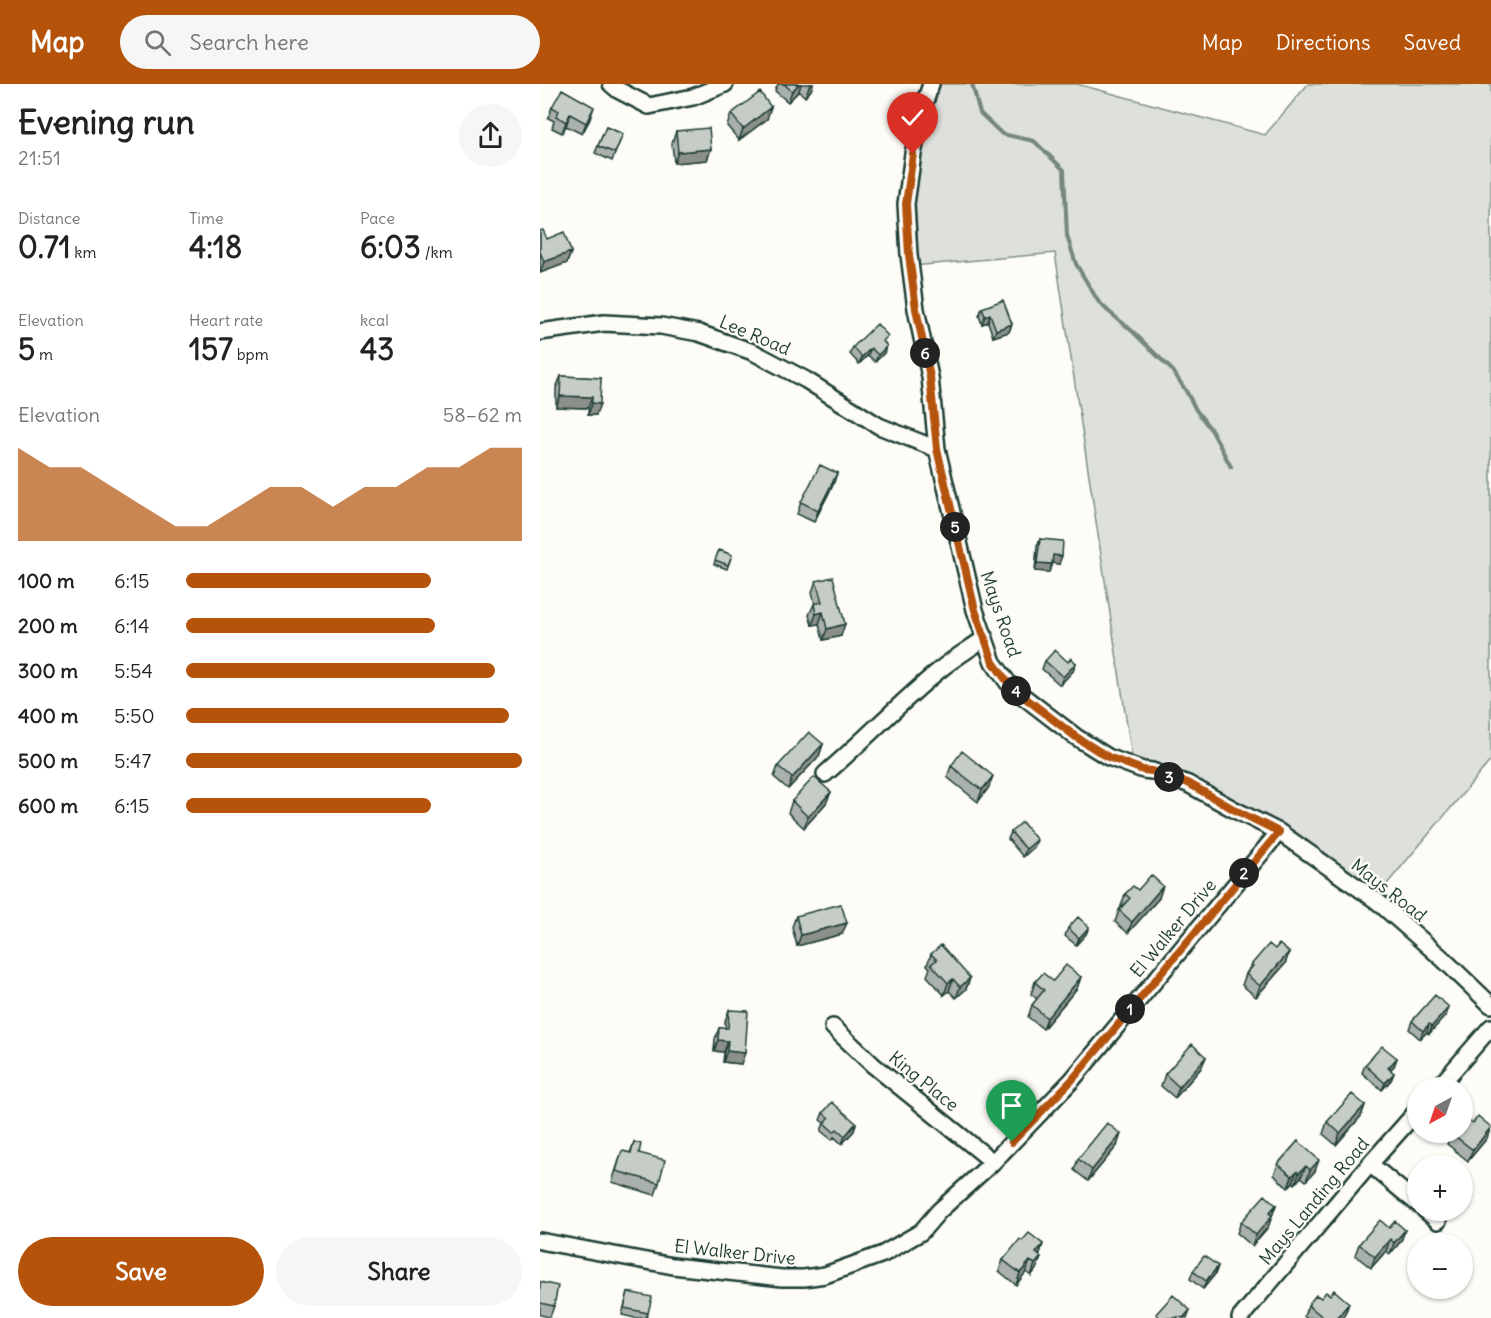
<!DOCTYPE html>
<html lang="en">
<head>
<meta charset="utf-8">
<style>
  :root { --surface:#fff; --page:#f6f6f6; --text:#222; --muted:#767676; --accent:#b45309 }
  body { margin:0; font-family:Delius,sans-serif; background:var(--page); color:var(--text); height:100vh; display:flex; flex-direction:column; font-size:22px; white-space:nowrap }
  * { box-sizing:border-box; margin:0 }
  p { font-size:20px; color:var(--muted) }
  .icon { flex:none; width:33px; height:33px; fill:none; stroke:currentColor; stroke-width:2; stroke-linecap:round; stroke-linejoin:round }
  .map { position:relative; flex:1; overflow:hidden }
  .details { display:flex; flex-direction:column; background:var(--surface); width:540px }
  .details>* { flex:none }
  .needle { width:39px; rotate:220deg }
  .controls { position:absolute; left:867px; top:993px; display:grid; gap:12px }
  .controls a { display:grid; place-items:center; width:66px; height:66px; border-radius:50%; background:var(--surface); box-shadow:0 2px 4px #0004; font-size:30px }
  .pin { position:absolute; display:grid; place-items:center; width:51px; height:51px; color:#fff; margin:-62px -26px; border-radius:50% 50% 50% 0; rotate:-45deg; box-shadow:0 0 6px #0007 }
  .pin .icon { rotate:45deg }
  .km { position:absolute; width:30px; height:30px; margin:-15px; border-radius:50%; background:#222; color:#fff; font-size:16px; line-height:30px; text-align:center }
  .round { display:grid; place-items:center; flex:none; width:63px; height:63px; border-radius:32px; background:var(--page) }
  .summary { display:flex; align-items:center; justify-content:space-between; height:102px; padding:0 18px }
  h1 { font-size:33px; font-weight:700; line-height:45px }
  .metrics { display:grid; grid-template-columns:repeat(3,1fr); gap:9px; height:102px; padding:6px 18px }
  .metrics div { display:grid; align-content:center }
  .metrics b { font-size:30px; font-weight:700 }
  .metrics small { font-size:16px; font-weight:400 }
  .metrics p { font-size:16px }
  .chart { height:168px; padding:12px 18px }
  .chart p { display:flex; justify-content:space-between }
  .chart svg { width:100%; height:108px; margin-top:6px; fill:var(--accent); opacity:.7 }
  .button { display:flex; gap:12px; margin-top:auto; padding:12px 18px }
  .button a { flex:1; height:69px; border-radius:36px; background:var(--accent); color:#fff; font-size:24px; font-weight:700; line-height:69px; text-align:center }
  .button a+a { background:var(--page); color:var(--text) }
  ul { padding:0 18px; list-style:none; font-size:20px }
  li { display:grid; grid-template-columns:96px 72px 1fr; align-items:center; height:45px }
  li i { height:15px; border-radius:8px; background:var(--accent) }
  header { display:flex; align-items:center; gap:36px; box-sizing:border-box; height:84px; padding:0 30px; background:var(--accent); color:#fff }
  header strong { font-size:28px }
  nav { display:flex; gap:33px; margin-inline-start:auto; font-size:21px }
  .search { width:420px; height:54px; background:var(--page); display:flex; align-items:center; gap:15px; box-sizing:border-box; padding:0 21px; border-radius:33px; color:var(--muted); font-size:22px }
  main { display:flex; flex:1; min-height:0 }
  .map>svg:first-child { display:block }
</style>
</head>
<body>
<header>
<strong>Map</strong>
<div class="search"><svg class="icon" aria-label="search" viewBox="0 0 24 24"><circle cx="10" cy="10" r="6"/><path d="M15 15l6 6"/></svg>Search here</div>
<nav><a>Map</a><a>Directions</a><a>Saved</a></nav>
</header>
<main>
<section class="details">
<div class="summary"><div><h1>Evening run</h1><p>21:51</p></div><a class="round"><svg class="icon" aria-label="share" viewBox="0 0 24 24"><path d="M12 15V3M7 8l5-5 5 5M5 13v7h14v-7"/></svg></a></div>
<div class="metrics">
<div><p>Distance</p><b>0.71<small> km</small></b></div>
<div><p>Time</p><b>4:18</b></div>
<div><p>Pace</p><b>6:03<small> /km</small></b></div>
</div>
<div class="metrics">
<div><p>Elevation</p><b>5<small> m</small></b></div>
<div><p>Heart rate</p><b>157<small> bpm</small></b></div>
<div><p>kcal</p><b>43</b></div>
</div>
<div class="chart"><p><span>Elevation</span>58–62 m</p>
<svg viewBox="0 0 160 44" preserveAspectRatio="none"><path d="M0 44V6L10 14L20 14L30 22L40 30L50 38L60 38L70 30L80 22L90 22L100 30L110 22L120 22L130 14L140 14L150 6L160 6V44z"/></svg>
</div>
<ul>
<li><b>100 m</b>6:15<i style="width:73%"></i></li>
<li><b>200 m</b>6:14<i style="width:74%"></i></li>
<li><b>300 m</b>5:54<i style="width:92%"></i></li>
<li><b>400 m</b>5:50<i style="width:96%"></i></li>
<li><b>500 m</b>5:47<i style="width:100%"></i></li>
<li><b>600 m</b>6:15<i style="width:73%"></i></li>
</ul>
<div class="button"><a>Save</a><a>Share</a></div>
</section>
<div class="map">
<svg width="951" height="1234" viewBox="0 0 951 1234">
  <rect width="100%" height="100%" fill="#fdfcf7"/>
  <filter id="ink" filterUnits="userSpaceOnUse"><feTurbulence type="fractalNoise" baseFrequency=".0167" numOctaves="2"/><feDisplacementMap in="SourceGraphic" scale="12" xChannelSelector="R" yChannelSelector="G"/><feConvolveMatrix kernelMatrix="1 2 1 2 8 2 1 2 1" color-interpolation-filters="sRGB"/></filter>
  <g filter="url(#ink)">
    <path fill="#dde0db" stroke="#7e8e88" stroke-width="1.5" d="M387,0H537L725,51L768,0H951V676L831,819L749,760L593,680L515,169L362,183L366,95L375,11Z"/>
    <g fill="none" stroke-linecap="round" stroke-linejoin="round">
      <path stroke="#75877f" stroke-width="4" d="M432,0L440,29L462,50L494,57L524,86L527,152L536,180L558,217L568,227L590,245L633,287L646,307L656,326L672,347L691,383"/>
      <g stroke="#1f3d34" stroke-width="20">
        <path id="minor" d="M71,0L78,6L109,22L153,13L185,0
          M391,0L382,27L373,70L366,120L369,171L376,225L390,293L397,365L435,526L453,578L471,603L536,653L568,673L603,686L612,687L648,700L695,726L739,748L837,817L903,875L951,921
          M0,248L64,239L121,242L159,249L213,268L266,296L339,342L397,365
          M285,690C325,656 361,617 402,584C416,573 431,564 445,554
          M293,943L333,981L453,1078
          M898,1004L951,943
          M830,1080L878,1120
          M885,1126L898,1137
          M0,1157L133,1182L242,1194H264L285,1191L343,1170L381,1148L399,1127L453,1078L532,996L739,748
          M700,1234L830,1080L878,1026"/>
      </g>
      <use href="#minor" stroke="#fdfcf7" stroke-width="15"/>
    </g>
    <path fill="#aab0ab" stroke="#1f3d34" stroke-width="1.5" d="M238,0H273L271,6L265,13L259,7L248,18L235,7Z
      M12,23L50,35L42,50L26,42L22,49L12,44L14,37L8,34Z
      M191,30L227,35L199,56L187,42Z
      M66,43L83,50L72,77L55,69Z
      M136,47L171,65L167,76L134,79L132,59Z
      M0,147L7,155L31,168L27,179L0,189Z
      M442,224L472,240L469,248L453,253L448,238L442,240L439,232Z
      M345,259L344,269L335,278L328,271L319,280L310,270L313,263Z
      M21,292L61,294L56,331H48V324L16,323V304Z
      M297,389L293,401L274,438L257,430L261,418Z
      M500,455L519,480L512,479L509,488L495,487L497,462Z
      M179,466L192,471L187,485L174,480Z
      M276,497L301,552L283,556L279,540L272,541L269,531L274,520H275L272,508Z
      M505,577L536,579L533,587L520,601L502,585Z
      M283,660L279,672L248,705L234,693L238,682Z
      M411,682L449,703L438,718L407,693Z
      M291,708L286,719L264,744L248,729L252,717Z
      M471,748L494,763L483,773L468,755Z
      M598,806L619,814L588,849L575,838L579,826L582,822H581L585,810Z
      M256,832L302,850L257,862L252,843Z
      M549,843L546,850L536,861L525,852L528,844Z
      M735,865L749,868L745,880L716,913L702,901L706,890L711,881Z
      M391,870L430,894L426,905L416,914L409,907L404,911L387,892L390,884L387,881Z
      M541,893L537,904L503,945L488,933L492,921L497,915L491,910L495,898L513,897Z
      M909,923L906,931L889,950L887,948L880,955L869,945L872,937Z
      M189,926L201,980L183,978L184,968L174,967L175,955L179,944H185V937Z
      M666,973L661,984L635,1014L621,1002L625,990Z
      M857,974L854,982L850,986L854,989L851,996L842,1006L822,989L825,981Z
      M825,1021L821,1032L796,1061L783,1050L787,1038Z
      M283,1029L316,1039L314,1047L302,1060L294,1053L292,1056L281,1047L284,1039L280,1036Z
      M911,1048L947,1054L928,1077L907,1060Z
      M758,1057L775,1087L766,1097L761,1093L755,1100L753,1098L748,1104L734,1091L738,1080Z
      M94,1058L99,1069L119,1099L115,1111L72,1098L82,1067L90,1069Z
      M577,1062L548,1097L534,1086L538,1075Z
      M736,1121L728,1143L712,1162L697,1149L701,1138Z
      M849,1144L865,1146L861,1157L850,1170L846,1167L831,1184L815,1171L819,1160Z
      M482,1157L503,1160L499,1172L501,1173L497,1184L491,1192L486,1188L476,1201L459,1187L463,1176Z
      M678,1182L675,1190L663,1205L650,1195L653,1187Z
      M0,1198L14,1222L10,1233L0,1231Z
      M88,1208L108,1229L106,1234H95L82,1231Z
      M790,1211L809,1219L805,1230L802,1234H766L764,1232L768,1221Z"/>
    <path fill="#8b908b" stroke="#1f3d34" stroke-width="1.5" d="M259,0H261L259,7L248,18L252,7Z
      M270,0H273L271,6L265,13Z
      M54,23L50,35L42,50L46,39Z
      M231,23L227,35L199,56L203,45Z
      M30,30L26,42L22,49L26,38Z
      M171,65L167,76L134,79L138,68Z
      M31,168L27,179L0,189L4,178Z
      M450,230L448,238L442,240L445,232Z
      M472,240L469,248L453,253L456,246Z
      M347,262L344,269L335,278L338,271Z
      M331,264L328,271L319,280L322,273Z
      M20,312L52,313L48,324L16,323Z
      M52,319L60,320L56,331H48Z
      M297,389L293,401L274,438L278,427Z
      M513,471L522,472L519,480L510,479Z
      M497,479L512,480L509,488L495,487Z
      M283,528L279,540L272,541L276,530Z
      M305,540L301,552L283,556L287,545Z
      M536,579L533,587L520,601L523,593Z
      M283,660L279,672L248,705L252,694Z
      M453,692L449,703L438,718L442,706Z
      M291,708L286,719L264,744L268,733Z
      M497,756L494,763L483,773L486,765Z
      M623,802L619,814L588,849L592,838Z
      M307,839L302,850L257,862L261,851Z
      M549,843L546,850L536,861L539,854Z
      M749,868L745,880L716,913L720,902Z
      M541,893L537,904L503,945L507,934Z
      M430,894L426,905L416,914L420,903Z
      M413,895L409,907L404,911L408,899Z
      M909,923L906,931L889,950L892,942Z
      M889,940L887,948L880,955L883,947Z
      M178,956L188,957L184,968L174,967Z
      M187,967L205,969L201,980L183,978Z
      M666,973L661,984L635,1014L639,1003Z
      M857,974L854,982L845,991L848,984Z
      M854,989L851,996L842,1006L845,999Z
      M825,1021L821,1032L796,1061L800,1049Z
      M316,1039L314,1047L302,1060L305,1052Z
      M951,1043L947,1054L928,1077L933,1066Z
      M581,1050L577,1062L548,1097L552,1086Z
      M779,1076L775,1087L766,1097L770,1086Z
      M766,1082L761,1093L755,1100L759,1089Z
      M757,1087L753,1098L748,1104L752,1092Z
      M736,1121L728,1143L712,1162L716,1151L729,1129Z
      M865,1146L861,1157L850,1170L854,1159Z
      M850,1155L846,1167L831,1184L835,1173Z
      M503,1160L499,1172L496,1169Z
      M501,1173L497,1184L491,1192L495,1180Z
      M490,1177L486,1188L476,1201L480,1189Z
      M678,1182L675,1190L663,1205L666,1197Z
      M809,1219L805,1230L802,1234H797Z
      M650,1226L647,1234H643Z"/>
    <path fill="#c6cdc7" stroke="#1f3d34" stroke-width="1.5" d="M244,0H259L252,7Z
      M22,5L54,23L46,39L30,30L26,38L16,32L19,27L12,23Z
      M220,8L231,23L203,45L191,30Z
      M66,43L83,50L75,69L58,62Z
      M169,44L171,65L138,68L136,47Z
      M3,146L7,155L24,148L31,168L4,178L1,170H0V147Z
      M463,216L472,240L456,246L450,230L445,232L442,224Z
      M337,240L348,252L343,257L347,262L338,271L331,264L322,273L313,263Z
      M21,292L61,294L60,320L52,319V313L20,312Z
      M280,381L297,389L278,427L261,418Z
      M500,455L523,457L522,472L513,471L512,480L497,479Z
      M179,466L192,471L188,481L175,476Z
      M293,493L305,540L287,545L283,528L276,530L274,520L282,518L276,497Z
      M515,566L528,578L531,574L536,579L523,593L505,577Z
      M269,648L283,660L252,694L238,682Z
      M422,667L453,692L442,706L411,682Z
      M274,693L291,708L268,733L252,717Z
      M482,738L497,756L486,765L471,748Z
      M611,791L623,802L592,838L579,826L590,814L585,810L593,802L598,806Z
      M301,820L307,839L261,851L256,832Z
      M538,833L549,843L539,854L528,844Z
      M729,860L735,865L739,860L749,868L720,902L706,890L713,882L711,881Z
      M401,861L430,894L420,903L413,895L408,899L391,880L397,876L391,870Z
      M526,881L541,893L507,934L492,921L504,906L495,898L503,889L513,897Z
      M895,911L909,923L892,942L889,940L883,947L872,937Z
      M189,926L208,927L205,969L187,967L188,957L178,956L179,944H188Z
      M652,960L666,973L639,1003L625,990Z
      M842,962L857,974L848,984L854,989L845,999L825,981Z
      M812,1010L825,1021L800,1049L787,1038Z
      M292,1018L316,1039L305,1052L297,1045L294,1048L284,1039L289,1034L283,1029Z
      M938,1032L951,1043L933,1066L911,1049L922,1048V1041L924,1043L929,1036L933,1039Z
      M567,1039L581,1050L552,1086L538,1075Z
      M758,1057L779,1076L770,1086L766,1082L759,1089L757,1087L752,1092L738,1080Z
      M94,1058L101,1060L99,1069L125,1076L119,1099L76,1087L82,1067L91,1069Z
      M725,1111L736,1121L729,1129L732,1132L716,1151L701,1138Z
      M840,1136L849,1144L855,1137L865,1146L854,1159L850,1155L835,1173L819,1160Z
      M489,1149L503,1160L496,1169L501,1173L495,1180L490,1177L480,1189L463,1176L480,1155L482,1157Z
      M664,1172L678,1182L666,1197L653,1187Z
      M922,1176H924L925,1195H922Z
      M0,1198L18,1202L14,1222L0,1219Z
      M794,1206L809,1219L797,1234H784L768,1221L776,1211L781,1214L786,1208L790,1211Z
      M88,1208L112,1213L108,1229L84,1224Z
      M633,1211L650,1226L643,1234L637,1233V1234H621L616,1230Z"/>
  </g>
  <g fill="none" stroke-linecap="round" stroke-linejoin="round" filter="url(#ink)">
    <g stroke="#fff" stroke-width="12">
      <path id="route" d="M373,70L366,120L369,171L376,225L390,293L397,365L435,526L453,578L471,603L536,653L568,673L603,686L612,687L648,699L695,726L739,748L532,996L472,1058"/>
    </g>
    <use href="#route" stroke="#b45309" stroke-width="8"/>
  </g>
  <g text-anchor="middle" dominant-baseline="central" stroke-width="4.5" stroke-linejoin="round" paint-order="stroke">
    <g font-size="18" fill="#1f3d34" stroke="#fdfcf7">
      <text transform="translate(215 251) rotate(23)">Lee Road</text>
      <text transform="translate(461 530) rotate(71)">Mays Road</text>
      <text transform="translate(849 806) rotate(38)">Mays Road</text>
      <text transform="translate(633 844) rotate(-50)">El Walker Drive</text>
      <text transform="translate(384 997) rotate(39)">King Place</text>
      <text transform="translate(774 1117) rotate(-50)">Mays Landing Road</text>
      <text transform="translate(195 1168) rotate(6)">El Walker Drive</text>
    </g>
  </g>
</svg>
<div class="controls">
<a><svg class="needle" viewBox="-14 -14 28 28"><path d="M0-13l5 13h-10z" fill="#e53935"/><path d="M0 13l5-13h-10z" fill="#767676"/></svg></a>
<a>+</a>
<a>−</a>
</div>
<div class="pin" style="left:472px;top:1058px;background:#1e9e55"><svg class="icon" aria-label="arrive" viewBox="0 0 24 24"><path d="M6 21V4h12l-3 4 3 4H6"/></svg></div>
<div class="pin" style="left:373px;top:70px;background:#d93025"><svg class="icon" aria-label="check" viewBox="0 0 24 24"><path d="M5 12l5 5 9-10"/></svg></div>
<b class="km" style="left:590px;top:925px">1</b>
<b class="km" style="left:704px;top:789px">2</b>
<b class="km" style="left:629px;top:693px">3</b>
<b class="km" style="left:476px;top:607px">4</b>
<b class="km" style="left:415px;top:443px">5</b>
<b class="km" style="left:385px;top:269px">6</b>
</div>
</main>
</body>
</html>
